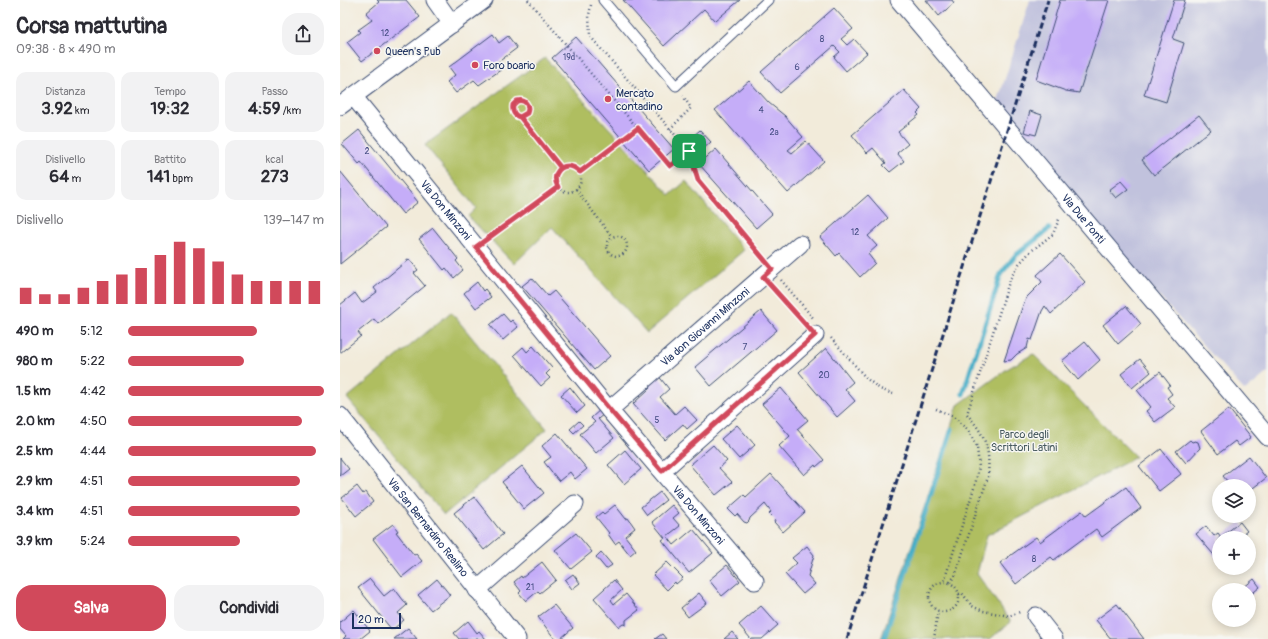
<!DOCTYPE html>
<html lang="it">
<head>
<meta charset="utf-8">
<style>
  :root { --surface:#fff; --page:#f2f2f3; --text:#2b2b33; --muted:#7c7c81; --accent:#d1495b }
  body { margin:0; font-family:Pangolin,sans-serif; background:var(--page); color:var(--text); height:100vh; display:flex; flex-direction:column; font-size:15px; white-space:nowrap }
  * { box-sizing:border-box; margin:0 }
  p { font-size:13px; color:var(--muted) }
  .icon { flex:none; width:22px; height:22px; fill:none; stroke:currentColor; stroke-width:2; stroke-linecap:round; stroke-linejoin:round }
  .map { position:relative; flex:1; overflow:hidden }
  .details { display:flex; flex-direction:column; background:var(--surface); width:340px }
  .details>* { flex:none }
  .fabs { position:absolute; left:872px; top:479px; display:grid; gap:8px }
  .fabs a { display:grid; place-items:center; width:44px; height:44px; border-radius:50%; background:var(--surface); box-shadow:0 2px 10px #0003; font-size:20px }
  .scale { position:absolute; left:12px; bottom:10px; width:49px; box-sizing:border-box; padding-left:4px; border:2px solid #1b2f5e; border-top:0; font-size:11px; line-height:14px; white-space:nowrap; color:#1b2f5e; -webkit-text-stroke:3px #f6f6f2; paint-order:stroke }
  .pin { position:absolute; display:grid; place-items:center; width:34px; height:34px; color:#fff; margin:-17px; border-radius:8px; box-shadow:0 2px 6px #0006 }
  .round { display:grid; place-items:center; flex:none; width:42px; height:42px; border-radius:16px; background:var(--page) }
  .headline { display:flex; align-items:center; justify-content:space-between; height:68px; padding:0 16px }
  h1 { font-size:22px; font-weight:800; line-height:30px }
  .stats { display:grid; grid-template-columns:repeat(3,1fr); gap:6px; height:68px; padding:4px 16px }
  .stats div { display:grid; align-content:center; border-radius:10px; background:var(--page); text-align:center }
  .stats b { font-size:17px; font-weight:800 }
  .stats small { font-size:11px; font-weight:400 }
  .stats p { font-size:11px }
  .chart { height:112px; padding:8px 16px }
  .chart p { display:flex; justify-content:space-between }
  .chart svg { width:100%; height:72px; margin-top:4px; stroke:var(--accent); stroke-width:6 }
  .primary-button { display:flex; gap:8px; margin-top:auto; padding:8px 16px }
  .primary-button a { flex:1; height:46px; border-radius:16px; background:var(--accent); color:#fff; font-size:16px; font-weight:800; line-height:46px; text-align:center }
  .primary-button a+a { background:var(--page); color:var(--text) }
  ul { padding:0 16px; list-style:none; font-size:13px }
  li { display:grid; grid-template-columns:64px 48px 1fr; align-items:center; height:30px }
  li i { height:10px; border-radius:5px; background:var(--accent) }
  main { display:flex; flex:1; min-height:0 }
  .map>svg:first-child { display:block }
</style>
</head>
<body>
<main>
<section class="details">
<div class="headline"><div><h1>Corsa mattutina</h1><p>09:38 · 8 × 490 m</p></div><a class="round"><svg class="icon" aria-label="share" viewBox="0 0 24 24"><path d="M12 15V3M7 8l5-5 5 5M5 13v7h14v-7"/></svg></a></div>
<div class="stats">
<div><p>Distanza</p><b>3.92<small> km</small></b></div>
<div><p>Tempo</p><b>19:32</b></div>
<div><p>Passo</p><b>4:59<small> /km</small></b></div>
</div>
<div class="stats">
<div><p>Dislivello</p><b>64<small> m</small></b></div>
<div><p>Battito</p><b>141<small> bpm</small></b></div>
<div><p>kcal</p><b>273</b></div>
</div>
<div class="chart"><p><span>Dislivello</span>139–147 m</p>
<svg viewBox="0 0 160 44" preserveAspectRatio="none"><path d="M5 44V34M15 44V38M25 44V38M35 44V34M45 44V30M55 44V26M65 44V22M75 44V14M85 44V6M95 44V10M105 44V18M115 44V26M125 44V30M135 44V30M145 44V30M155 44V30"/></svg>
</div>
<ul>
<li><b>490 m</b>5:12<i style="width:66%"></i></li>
<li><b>980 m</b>5:22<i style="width:59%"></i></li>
<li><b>1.5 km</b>4:42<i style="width:100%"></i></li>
<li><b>2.0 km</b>4:50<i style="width:89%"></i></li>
<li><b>2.5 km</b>4:44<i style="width:96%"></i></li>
<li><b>2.9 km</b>4:51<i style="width:88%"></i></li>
<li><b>3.4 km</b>4:51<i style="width:88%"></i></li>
<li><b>3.9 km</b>5:24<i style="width:57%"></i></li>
</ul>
<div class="primary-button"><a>Salva</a><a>Condividi</a></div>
</section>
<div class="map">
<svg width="928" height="639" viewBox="0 0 928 639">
  <rect width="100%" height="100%" fill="#f6f6f2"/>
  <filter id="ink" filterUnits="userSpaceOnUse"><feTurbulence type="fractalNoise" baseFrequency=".025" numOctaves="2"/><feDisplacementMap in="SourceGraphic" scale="8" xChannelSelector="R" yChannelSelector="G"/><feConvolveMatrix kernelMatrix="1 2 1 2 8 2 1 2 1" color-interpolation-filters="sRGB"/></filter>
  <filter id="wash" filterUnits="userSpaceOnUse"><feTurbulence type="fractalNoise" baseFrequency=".012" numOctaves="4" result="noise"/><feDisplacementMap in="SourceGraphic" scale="16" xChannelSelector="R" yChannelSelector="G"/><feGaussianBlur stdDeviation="0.9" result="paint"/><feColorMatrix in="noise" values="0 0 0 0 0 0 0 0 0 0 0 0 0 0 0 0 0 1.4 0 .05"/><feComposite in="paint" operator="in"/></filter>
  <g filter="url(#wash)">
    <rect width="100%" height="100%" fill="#f2ebda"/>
    <path fill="#c1c2dd" d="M690,0H928V372L905,391L727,195L656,107Z"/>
    <path fill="#afbe61" stroke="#657660" d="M205,58L330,195L346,181L404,250L307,333L212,227L174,264L128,216L136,208L85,145Z
      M111,312L207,429L104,515L7,398Z
      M693,354L796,457L647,535L637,574L671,622L650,639H541L618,405L667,369Z"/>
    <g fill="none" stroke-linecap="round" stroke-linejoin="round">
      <path stroke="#49afc8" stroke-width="5" d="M623,394L661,274L675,256L709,229
        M544,639L612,429"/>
    </g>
    <g id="blocks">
      <path fill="#c5adf8" d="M37,0H66L80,17L22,61L7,42L20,32L18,30L32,20L26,13L39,2Z
        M283,0H400L375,21L364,9L324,46Z
        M586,0H612L614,3L599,16Z
        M720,0H769L739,93L726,91L696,80Z
        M834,0H845L833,39L844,43L826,102L804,95Z
        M494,8L513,29L501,39L507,45L514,39L527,53L506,71L494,57L500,52L494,46L440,93L421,72Z
        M153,34L159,43L168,36L177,48L157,63L162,69L139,85L134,80L116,93L107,82L115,75L109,67Z
        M236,37L334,149L309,170L212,58Z
        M409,81L429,103L445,116L463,137L448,150L452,153L466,141L484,161L448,193L375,110Z
        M564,90L581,109L577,113L579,115L558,132L568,144L557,153L564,161L550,172L543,165L546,163L533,148L527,153L512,135Z
        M690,111L702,115L696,135L684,132Z
        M859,115L871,130L814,175L802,160Z
        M19,130L78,202L63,214L21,162L19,164L2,144Z
        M360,130L371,142L363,149L352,137Z
        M376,149L432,214L416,228L359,164Z
        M0,171L46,227L0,264Z
        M781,181L788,189L776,198L769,190Z
        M528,195L548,218L528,236L537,246L528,254L535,263L520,277L499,253L496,256L480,237Z
        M93,228L118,259L116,261L123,270L114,278L106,268L104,270L79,239Z
        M720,254L745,282L711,314L705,306L702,311L692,340L689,339L687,348L677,354L671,360L664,361L683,305L687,297L702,282L697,275Z
        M69,259L78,270L74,273L85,286L38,324L34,319L18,332L21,336L0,353V305L15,293L22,303L37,292L34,288Z
        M192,278L208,296L214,291L270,356L254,370L182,286Z
        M137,282L143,291L145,289L151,297L136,308L124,293Z
        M786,306L801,324L778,344L763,325Z
        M421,311L437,330L371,386L355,367Z
        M163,314L170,322L172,320L178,327L163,340L150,325Z
        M745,342L760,360L738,380L722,361Z
        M193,346L212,368L206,374L210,378L201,386L174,355L183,347L187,352Z
        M486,348L513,382L505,389L515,401L497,417L459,372Z
        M800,359L811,372L792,388L781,374Z
        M820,372L830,385L827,387L832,394L827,398L835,407L815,422L806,411L811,407L797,390Z
        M317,374L329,389L320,397L335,414L344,406L357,420L347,429L343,424L325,440L293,404L310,388L306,383Z
        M230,387L245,406L237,413L221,395Z
        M441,388L468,420L457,429L484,460L476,467L475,465L464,475L439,446L450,436L422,404Z
        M261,409L265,413L258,419L274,438L256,453L240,434L255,422L251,418Z
        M889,409L911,437L899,446L895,441L878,454L861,431Z
        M239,421L243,425L234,433L230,429Z
        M397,425L415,445L399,459L381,439Z
        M217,433L247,469L235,479L230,472L219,481L204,462L211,457L202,446Z
        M850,440L852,442L855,441L858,442L860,448L846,463L836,451Z
        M373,445L387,461L379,468L392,482L376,495L350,465Z
        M821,449L841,474L819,491L799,466Z
        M285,450L301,469L284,484L268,465Z
        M909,456L926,478L909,491V486H891L883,476Z
        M0,458L9,469L0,476Z
        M182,466L204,493L184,509L162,482Z
        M431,474L465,512L443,532L434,522L435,520L429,514L431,512L425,504L410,518L409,521L407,523L404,522L397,514L395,516L388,509L404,495L406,497Z
        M17,486L23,494L26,492L33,502L16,516L2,498Z
        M786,487L801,508L762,537L756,529L714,560L711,557L676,584L660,563L696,537L700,542L742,511L746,516Z
        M320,492L326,500L307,515L301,507Z
        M134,497L163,534L144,550L114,513Z
        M275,505L286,519L288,518L295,528L285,536L296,550L290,555L279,541L275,544L268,534L269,533L256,517L262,512L264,514Z
        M332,505L339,513L333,518L340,526L327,536L334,545L353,529L373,553L349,573L322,540L325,538L312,522Z
        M900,522L907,531L898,538H879V561L856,534L866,526L874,536L878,533L881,537Z
        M53,524L58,531L56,532L74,555L76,554L82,561L62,577L33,539Z
        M236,533L252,552L231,569L215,550Z
        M467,546L474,555L468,576L475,584L463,594L445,574L457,563L452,558Z
        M261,552L272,565L266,569L256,557Z
        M202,562L216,580L200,593L198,591L186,601L179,593L181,591L174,582L181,576L182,578Z
        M327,562L343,578L336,584L335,582L327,590L313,575Z
        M387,565L400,581L382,596L369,580Z
        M233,574L240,583L232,589L225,580Z
        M30,579L44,596L54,588L67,605L58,613L64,620L52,630L18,588Z
        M97,579L110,595L91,610L78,595Z
        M914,579L920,587L909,596V590H904L903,588Z
        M274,580L282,590L271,600L274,604L286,594L299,610L286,620V625L283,624L279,627L254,598Z
        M359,593L367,603L348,617L341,608Z
        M777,604L804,639H771L756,620Z
        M214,605L233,628L220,639H215L198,617Z
        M421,606L438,625L422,639H411L399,625Z
        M14,610L30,631L20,639H3L6,636L0,629V622Z
        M128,621L137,633L139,631L146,639H119L114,633Z
        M68,628L77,639H54Z
        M392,632L398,639H384Z
        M322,634L326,639H315Z"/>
    </g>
  </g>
  <g filter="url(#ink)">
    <use href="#blocks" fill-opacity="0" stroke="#3b4b71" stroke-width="1"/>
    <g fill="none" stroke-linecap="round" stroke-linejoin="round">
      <g stroke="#3b4b71" stroke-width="11">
        <path id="service" d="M263,0L336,86L428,0"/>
      </g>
      <g stroke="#3b4b71" stroke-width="19">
        <g id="minor">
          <path d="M95,0L112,24"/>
          <path id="s1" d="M559,0L928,437"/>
          <path id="s2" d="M13,96L269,410L415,581"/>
          <path d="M0,106L144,0"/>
          <path id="s3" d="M269,410L460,244"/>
          <path id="s4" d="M0,416L177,639"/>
          <path d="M322,471L475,335"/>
          <path d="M137,590L235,504"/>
          <path d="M696,616L714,639"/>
        </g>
      </g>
      <path stroke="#3b4b71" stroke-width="2.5" stroke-dasharray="1 3" stroke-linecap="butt" d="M188,0L330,166L349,151
        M251,5L249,15L250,36L349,151L358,180L421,257
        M172 109a8 8 0 1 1 16 0a8 8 0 1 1-16 0Z
        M180,117L221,168
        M330,129L351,108L343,96
        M215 179a13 13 0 1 1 26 0a13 13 0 1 1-26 0Z
        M240,172L298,128
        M236,189L272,237
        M267 246a10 10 0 1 1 20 0a10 10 0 1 1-20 0Z
        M149,237L218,187
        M441,280L474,319
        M433,288L464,323
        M491,338L527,379L540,389L553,394
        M596,409L613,416L628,430L637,447L639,467L635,485L604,581
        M589 597a15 15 0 1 1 30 0a15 15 0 1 1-30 0Z
        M610,582L615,576L648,477C650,447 646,437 627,414L670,279L679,264L690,252L713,234L720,217
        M619,594L622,593L632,606L643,611L669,616L680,612
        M594,639L598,611"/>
      <use href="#service" stroke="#fff" stroke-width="9"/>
      <use href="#minor" stroke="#fff" stroke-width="17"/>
      <path stroke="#1b2f5e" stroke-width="3" stroke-dasharray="6 3" stroke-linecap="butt" d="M507,639L708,0"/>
    </g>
  </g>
  <g fill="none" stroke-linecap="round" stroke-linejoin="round" filter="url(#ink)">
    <g stroke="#fff" stroke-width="8">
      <path id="route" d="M349,151L330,166L298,128L240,172C234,166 228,164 221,168L180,117C174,116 172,111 173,105L177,101C185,99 190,105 187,113L180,117L221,168C214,174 214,180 218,187L136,247L270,410L322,471L475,335L423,277L432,269L358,180L349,151"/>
    </g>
    <use href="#route" stroke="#d1495b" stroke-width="5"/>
  </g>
  <g fill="#d1495b" stroke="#f6f6f2" stroke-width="1.5">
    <circle cx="37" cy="51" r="4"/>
    <circle cx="135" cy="65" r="4"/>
    <circle cx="268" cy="99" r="4"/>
  </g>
  <g text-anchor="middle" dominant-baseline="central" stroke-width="3" stroke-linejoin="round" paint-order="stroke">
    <g font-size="9" fill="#464e84">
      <text x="45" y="33">12</text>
      <text x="482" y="39">8</text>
      <text x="229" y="57">19d</text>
      <text x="457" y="67">6</text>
      <text x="421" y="110">4</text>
      <text x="434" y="132">2a</text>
      <text x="27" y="151">2</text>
      <text x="515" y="232">12</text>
      <text x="405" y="347">7</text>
      <text x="484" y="375">20</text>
      <text x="317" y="420">5</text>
      <text x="694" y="559">8</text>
      <text x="190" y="587">21</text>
    </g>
    <g font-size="11" fill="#1b2f5e" stroke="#f6f6f2" text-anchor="start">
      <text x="45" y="51">Queen's Pub</text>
      <text x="143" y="65">Foro boario</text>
      <text x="276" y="93">Mercato<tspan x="276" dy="13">contadino</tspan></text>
    </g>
    <g font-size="11" fill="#1b2f5e" stroke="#f6f6f2">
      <text stroke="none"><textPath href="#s2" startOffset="147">Via Don Minzoni</textPath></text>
      <text stroke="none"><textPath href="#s1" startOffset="286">Via Due Ponti</textPath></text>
      <text stroke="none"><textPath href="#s3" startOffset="127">Via don Giovanni Minzoni</textPath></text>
      <text stroke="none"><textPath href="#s2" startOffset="543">Via Don Minzoni</textPath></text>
      <text stroke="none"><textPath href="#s4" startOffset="142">Via San Bernardino Realino</textPath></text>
    </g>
    <g font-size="11" fill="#475a5f" stroke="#f6f6f2">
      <text x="684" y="434">Parco degli<tspan x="684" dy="13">Scrittori Latini</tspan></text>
    </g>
  </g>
</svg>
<div class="fabs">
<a><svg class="icon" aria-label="layers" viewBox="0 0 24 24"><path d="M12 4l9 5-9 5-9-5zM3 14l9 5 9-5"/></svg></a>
<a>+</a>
<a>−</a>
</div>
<div class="scale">20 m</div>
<div class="pin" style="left:349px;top:151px;background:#1e9e55"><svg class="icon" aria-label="arrive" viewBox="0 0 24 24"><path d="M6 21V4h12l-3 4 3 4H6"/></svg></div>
</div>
</main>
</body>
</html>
